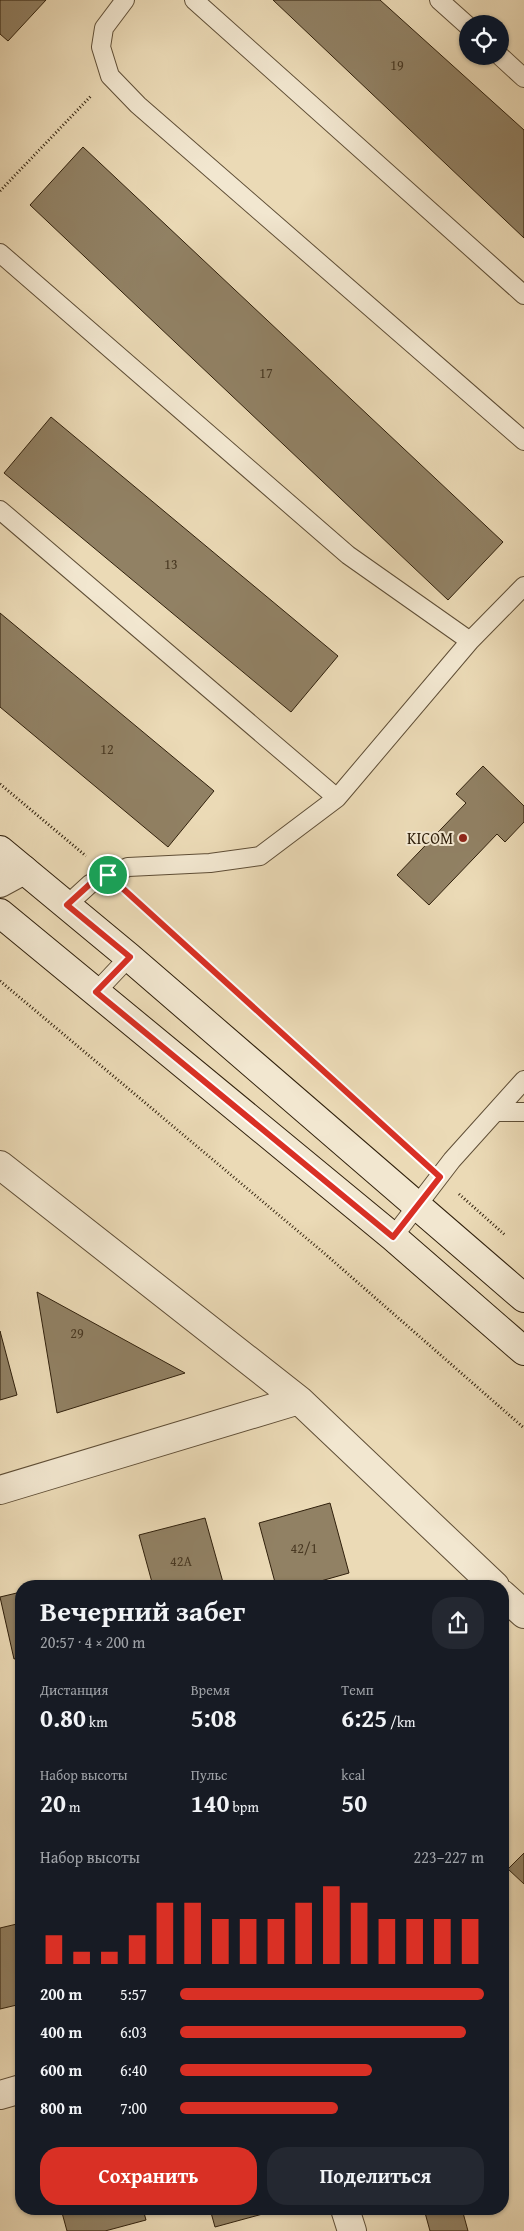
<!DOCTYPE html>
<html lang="ru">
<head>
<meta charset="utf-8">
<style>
  :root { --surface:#171b24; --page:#242831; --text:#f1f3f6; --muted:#9ea1a6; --accent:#d93025 }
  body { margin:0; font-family:"Gentium Book Plus",serif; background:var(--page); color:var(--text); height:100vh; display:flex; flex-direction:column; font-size:19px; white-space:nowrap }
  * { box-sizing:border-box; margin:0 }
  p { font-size:16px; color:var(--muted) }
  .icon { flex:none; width:28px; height:28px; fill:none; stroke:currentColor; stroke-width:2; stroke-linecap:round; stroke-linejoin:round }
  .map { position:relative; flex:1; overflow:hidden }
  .panel { position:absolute; left:15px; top:1580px; width:494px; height:635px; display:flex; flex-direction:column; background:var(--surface); border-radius:20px; box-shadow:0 1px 4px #0004 }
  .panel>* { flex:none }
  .buttons { position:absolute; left:459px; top:15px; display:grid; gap:10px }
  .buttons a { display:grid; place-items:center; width:50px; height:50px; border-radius:50%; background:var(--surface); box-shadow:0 1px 4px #0004; font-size:25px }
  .pin { position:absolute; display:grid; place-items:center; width:42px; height:42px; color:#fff; margin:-21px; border:2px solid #fff; border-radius:50%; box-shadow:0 1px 5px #0007 }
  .round { display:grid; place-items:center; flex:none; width:52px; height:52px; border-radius:20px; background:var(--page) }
  .headline { display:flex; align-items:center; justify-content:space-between; height:85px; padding:0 25px }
  h1 { font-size:28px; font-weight:700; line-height:38px }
  .stats { display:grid; grid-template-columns:repeat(3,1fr); gap:8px; height:85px; padding:5px 25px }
  .stats div { display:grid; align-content:center }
  .stats b { font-size:25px; font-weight:700 }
  .stats small { font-size:14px; font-weight:400 }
  .stats p { font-size:14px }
  .chart { height:140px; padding:10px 25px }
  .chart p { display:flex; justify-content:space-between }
  .chart svg { width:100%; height:90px; margin-top:5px; stroke:var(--accent); stroke-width:6 }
  .primary-button { display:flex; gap:10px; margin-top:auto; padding:10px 25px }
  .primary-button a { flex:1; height:58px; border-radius:20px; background:var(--accent); color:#fff; font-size:20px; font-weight:700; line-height:58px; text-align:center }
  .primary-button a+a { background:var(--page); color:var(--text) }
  ul { padding:0 25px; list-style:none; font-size:16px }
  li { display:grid; grid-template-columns:80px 60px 1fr; align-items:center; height:38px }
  li i { height:12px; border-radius:6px; background:var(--accent) }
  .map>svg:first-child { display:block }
</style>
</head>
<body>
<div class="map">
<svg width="524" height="2231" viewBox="0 0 524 2231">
  <rect width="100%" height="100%" fill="#ebdab6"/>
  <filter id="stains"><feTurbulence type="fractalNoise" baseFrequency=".004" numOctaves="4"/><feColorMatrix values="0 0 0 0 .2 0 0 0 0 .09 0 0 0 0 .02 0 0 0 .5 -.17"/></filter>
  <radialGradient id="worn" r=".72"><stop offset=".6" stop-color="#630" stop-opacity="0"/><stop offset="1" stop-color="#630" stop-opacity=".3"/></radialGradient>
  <path fill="#918164" stroke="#30200c" d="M0,0H46L8,41L0,34Z
    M273,0H380L524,130V238Z
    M83,147L503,542L448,600L30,205Z
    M51,417L338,656L291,712L4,473Z
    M0,613L214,791L168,847L0,707Z
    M483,766L524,806V822L505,842L497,834L429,905L397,875L466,803L456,794Z
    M37,1292L185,1373L57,1413Z
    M0,1331L17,1395L0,1400Z
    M330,1503L349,1573L303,1586H276L259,1523Z
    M205,1518L224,1586H153L139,1535Z
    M69,1581L70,1586H48Z
    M21,1592V1657L14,1659L0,1597Z
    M524,1853V1884L508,1869Z
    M21,1923V2004L0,2009V1928Z
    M61,2209H143L146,2220L105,2231H67Z
    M210,2209H281L215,2227Z
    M424,2209H462L468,2231H430Z"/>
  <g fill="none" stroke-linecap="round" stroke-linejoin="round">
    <g stroke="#5f4e36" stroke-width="20">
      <path id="service" d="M125,0L104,28L101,47L110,76L138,105L524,441
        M194,0L524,295
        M439,0L468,26
        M500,56L524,78
        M0,253L348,555L470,641
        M0,510L337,798
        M67,905L90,884L128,867L210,863L260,856L337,798L470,641L524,586
        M96,992L129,957
        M497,1112H524
        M393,1237L452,1160L524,1080"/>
    </g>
    <g stroke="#5f4e36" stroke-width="30">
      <path id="minor" d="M0,883L24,870
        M0,1165L299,1400L495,1586
        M0,1490L299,1400
        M502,1594L524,1614
        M0,2095L21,2089
        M345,2209L352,2231"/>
    </g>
    <g stroke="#30200c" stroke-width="30">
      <path id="secondary" d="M0,850L129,957L524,1298
        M0,913L393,1237L524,1351"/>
    </g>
    <path stroke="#30200c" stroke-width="3" stroke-dasharray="1 2.5" stroke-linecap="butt" d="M0,191L91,96
      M0,784L86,856
      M132,896L419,1158
      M0,981L324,1253L524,1428
      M459,1194L505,1235"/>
    <use href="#service" stroke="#f2e7d0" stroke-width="18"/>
    <use href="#minor" stroke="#f2e7d0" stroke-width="28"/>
    <use href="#secondary" stroke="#f2e7d0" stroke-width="28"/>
  </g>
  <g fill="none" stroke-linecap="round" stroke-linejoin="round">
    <g stroke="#fff" stroke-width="10">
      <path id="route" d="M108,875L440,1177L393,1237L96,992L130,957L67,905L90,884Z"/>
    </g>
    <use href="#route" stroke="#d93025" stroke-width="6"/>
  </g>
  <circle fill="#8f2418" stroke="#f2e7d0" stroke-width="2" cx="463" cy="838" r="5"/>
  <g text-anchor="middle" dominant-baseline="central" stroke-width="4" stroke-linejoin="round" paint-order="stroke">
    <g font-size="14" fill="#483822">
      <text x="397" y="65">19</text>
      <text x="266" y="373">17</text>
      <text x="171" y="564">13</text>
      <text x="107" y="749">12</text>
      <text x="77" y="1333">29</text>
      <text x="304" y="1548">42/1</text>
      <text x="181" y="1561">42А</text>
    </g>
    <g font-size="16" fill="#30200c" stroke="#f2e7d0" text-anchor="end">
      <text x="453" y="838">KICOM</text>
    </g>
  </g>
  <rect width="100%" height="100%" filter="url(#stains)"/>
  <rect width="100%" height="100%" fill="url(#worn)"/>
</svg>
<div class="buttons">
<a><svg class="icon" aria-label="locate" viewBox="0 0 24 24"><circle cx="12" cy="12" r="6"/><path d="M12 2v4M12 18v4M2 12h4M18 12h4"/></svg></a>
</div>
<div class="pin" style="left:108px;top:875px;background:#1e9e55"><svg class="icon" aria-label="arrive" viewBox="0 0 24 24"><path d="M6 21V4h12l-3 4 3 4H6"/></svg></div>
<section class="panel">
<div class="headline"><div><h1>Вечерний забег</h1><p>20:57 · 4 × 200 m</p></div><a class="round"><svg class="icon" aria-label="share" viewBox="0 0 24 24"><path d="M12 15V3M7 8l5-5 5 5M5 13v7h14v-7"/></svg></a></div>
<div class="stats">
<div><p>Дистанция</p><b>0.80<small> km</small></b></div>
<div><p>Время</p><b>5:08</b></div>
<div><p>Темп</p><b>6:25<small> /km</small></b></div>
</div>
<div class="stats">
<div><p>Набор высоты</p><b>20<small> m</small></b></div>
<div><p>Пульс</p><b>140<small> bpm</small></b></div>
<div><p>kcal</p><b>50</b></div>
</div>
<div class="chart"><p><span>Набор высоты</span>223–227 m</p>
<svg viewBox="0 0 160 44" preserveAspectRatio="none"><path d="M5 44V30M15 44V38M25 44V38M35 44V30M45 44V14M55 44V14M65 44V22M75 44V22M85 44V22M95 44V14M105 44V6M115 44V14M125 44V22M135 44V22M145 44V22M155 44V22"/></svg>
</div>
<ul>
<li><b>200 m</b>5:57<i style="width:100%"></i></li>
<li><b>400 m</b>6:03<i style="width:94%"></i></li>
<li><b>600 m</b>6:40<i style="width:63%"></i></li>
<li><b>800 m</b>7:00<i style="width:52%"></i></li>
</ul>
<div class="primary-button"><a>Сохранить</a><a>Поделиться</a></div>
</section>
</div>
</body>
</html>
